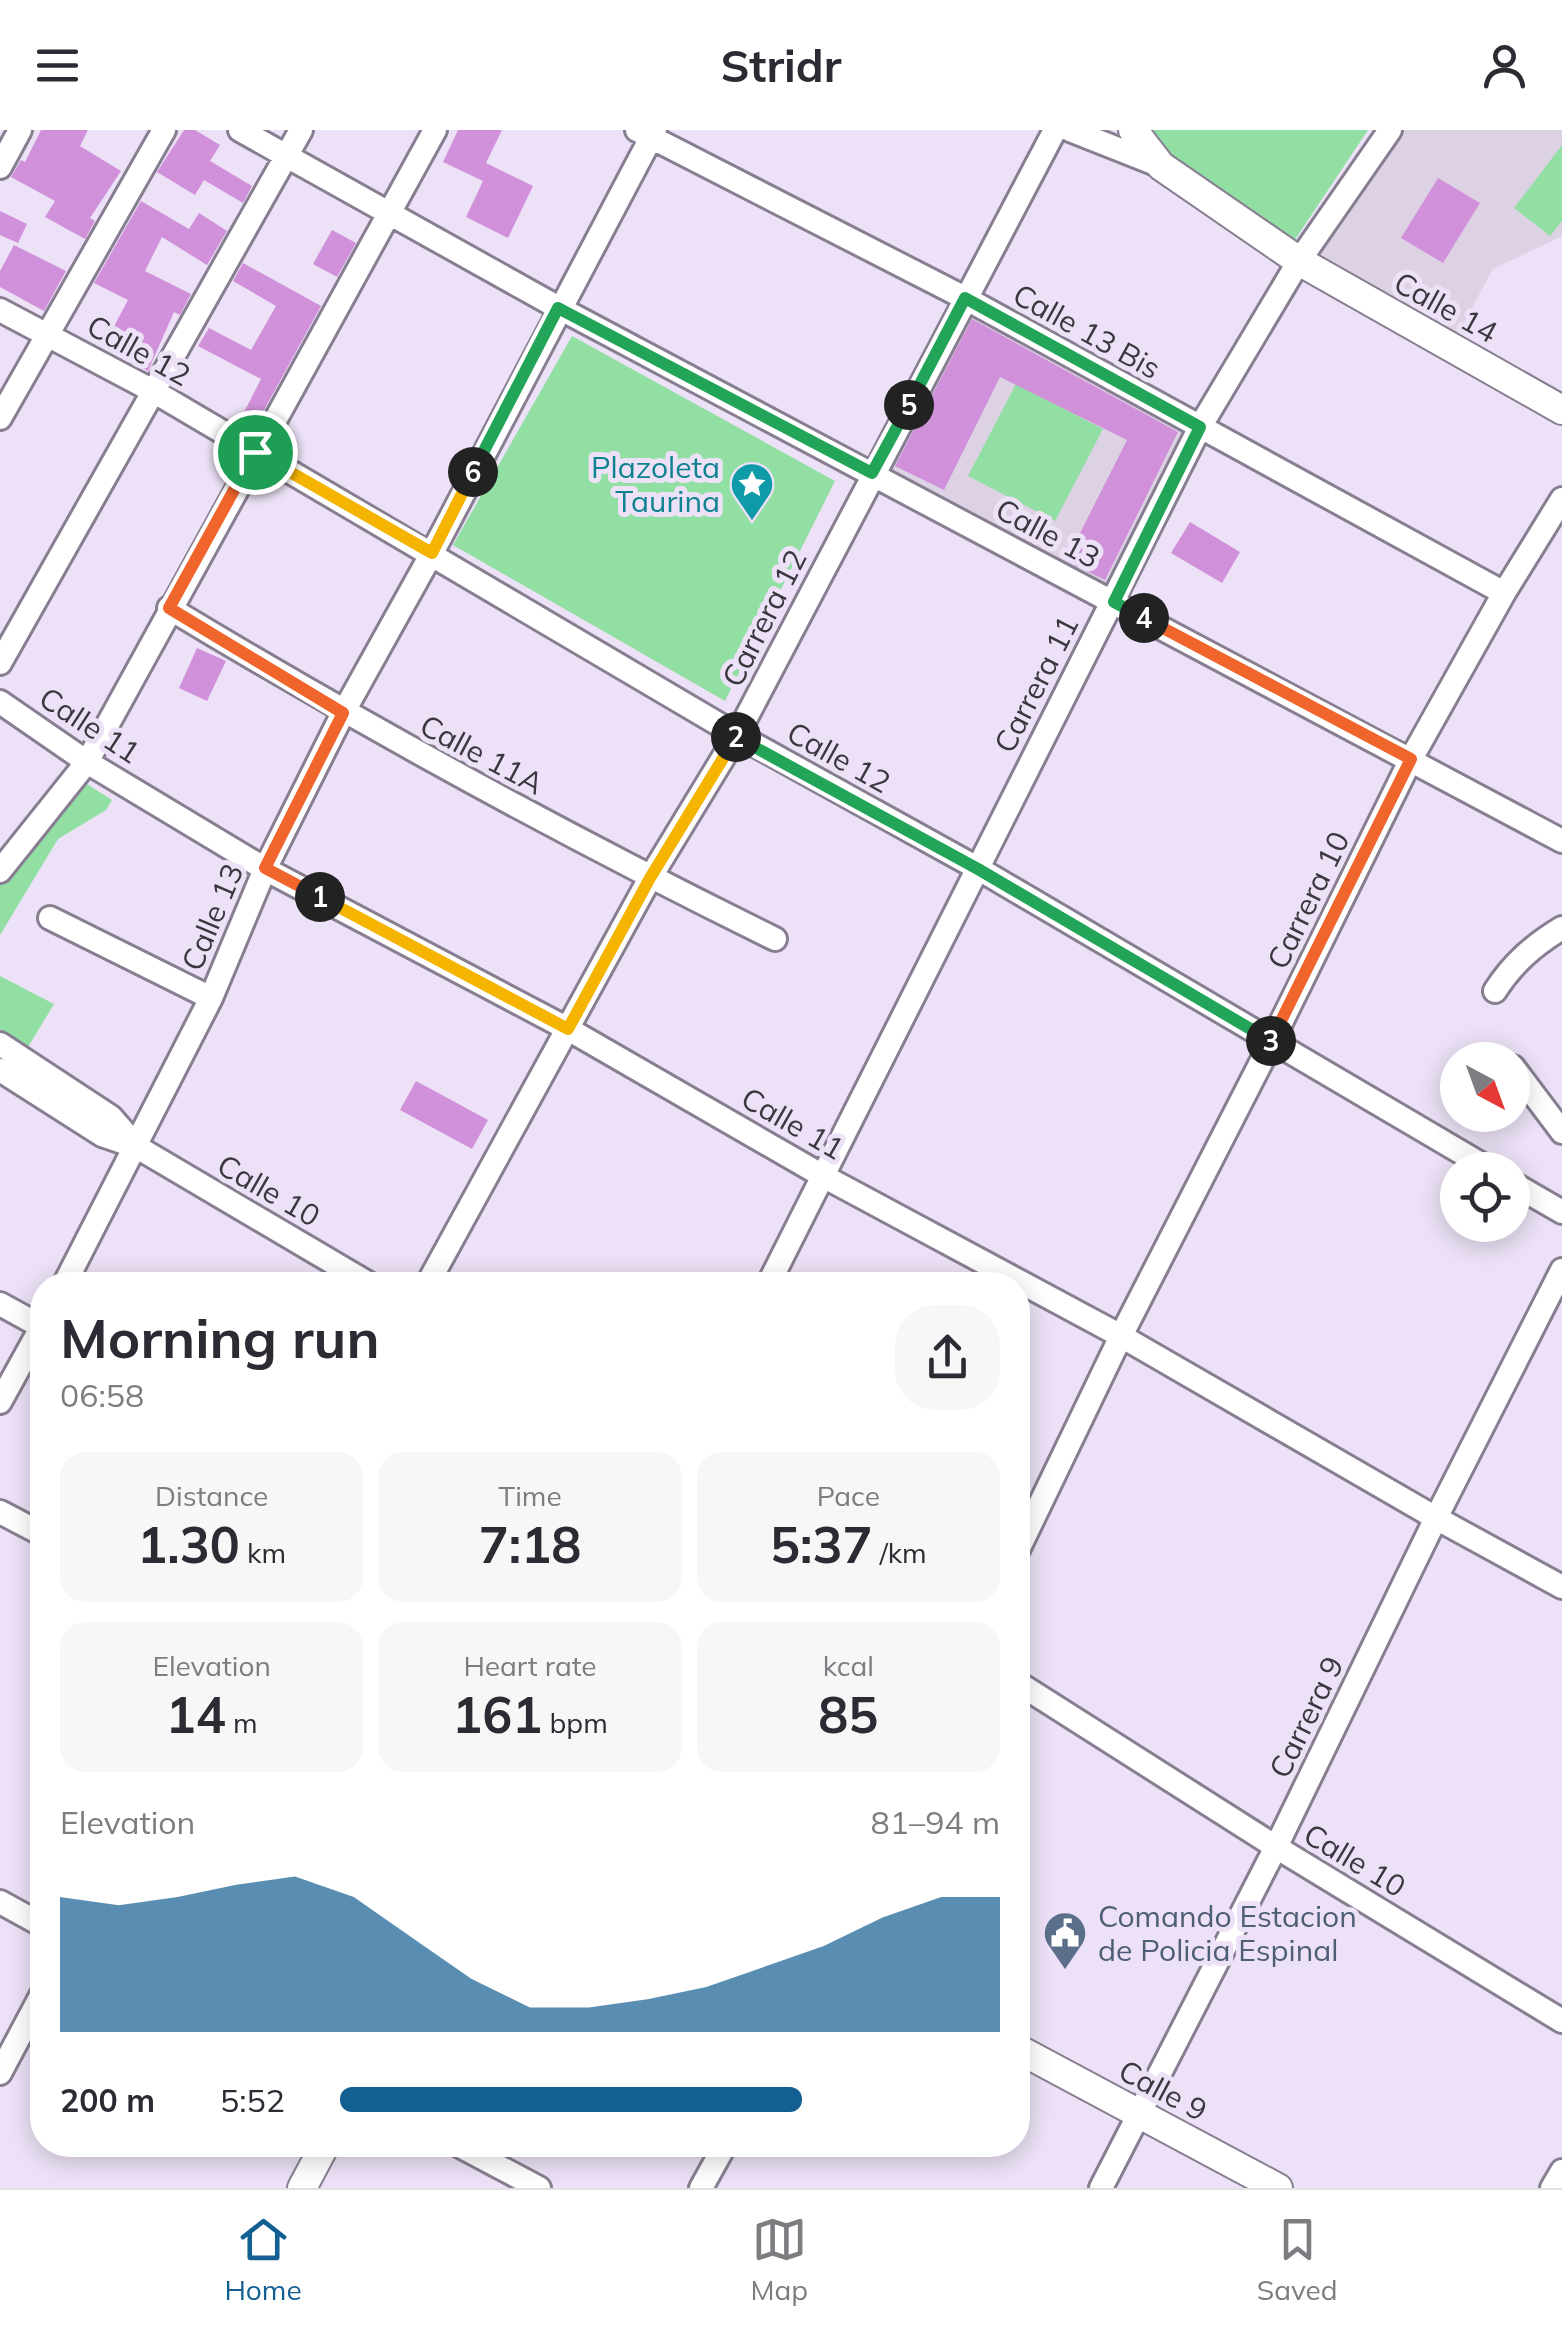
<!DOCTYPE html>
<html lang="en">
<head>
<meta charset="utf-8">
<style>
  :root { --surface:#fff; --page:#f7f7f7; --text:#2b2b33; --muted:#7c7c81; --line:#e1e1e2; --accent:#145f92 }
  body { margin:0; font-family:Mulish,sans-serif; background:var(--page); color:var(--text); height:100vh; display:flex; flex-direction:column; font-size:38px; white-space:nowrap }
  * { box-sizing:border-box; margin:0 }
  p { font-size:32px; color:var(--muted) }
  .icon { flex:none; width:55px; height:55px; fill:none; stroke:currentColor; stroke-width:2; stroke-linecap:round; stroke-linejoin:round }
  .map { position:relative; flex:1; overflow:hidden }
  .sheet { position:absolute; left:30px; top:1142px; width:1000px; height:885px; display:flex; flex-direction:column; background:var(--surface); border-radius:40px; box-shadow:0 5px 25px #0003 }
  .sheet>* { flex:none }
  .needle { width:65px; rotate:139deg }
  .controls { position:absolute; left:1440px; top:912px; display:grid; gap:20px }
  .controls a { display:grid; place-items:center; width:90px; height:90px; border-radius:50%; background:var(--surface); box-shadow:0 5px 25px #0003; font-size:50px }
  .pin { position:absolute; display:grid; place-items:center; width:85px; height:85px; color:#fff; margin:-42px; border:5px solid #fff; border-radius:50%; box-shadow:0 2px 10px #0007 }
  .km { position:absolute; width:50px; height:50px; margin:-25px; border-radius:50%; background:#222; color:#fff; font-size:28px; line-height:50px; text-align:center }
  .round { display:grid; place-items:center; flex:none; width:105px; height:105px; border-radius:40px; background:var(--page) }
  .overview { display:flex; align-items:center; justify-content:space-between; height:170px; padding:0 30px }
  h1 { font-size:55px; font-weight:700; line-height:75px }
  .stats { display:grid; grid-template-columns:repeat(3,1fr); gap:15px; height:170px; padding:10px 30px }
  .stats div { display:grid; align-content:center; border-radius:25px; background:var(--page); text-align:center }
  .stats b { font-size:50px; font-weight:700 }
  .stats small { font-size:28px; font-weight:400 }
  .stats p { font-size:28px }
  .chart { height:280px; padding:20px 30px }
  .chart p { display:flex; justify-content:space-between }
  .chart svg { width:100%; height:180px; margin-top:10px; fill:var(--accent); opacity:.7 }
  ul { padding:0 30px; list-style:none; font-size:32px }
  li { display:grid; grid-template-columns:160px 120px 1fr; align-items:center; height:75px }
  li i { height:25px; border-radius:12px; background:var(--accent) }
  header { display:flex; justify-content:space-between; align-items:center; height:130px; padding:0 30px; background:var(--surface); font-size:45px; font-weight:700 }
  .dock { display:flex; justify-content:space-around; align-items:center; height:140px; border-top:2px solid var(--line); background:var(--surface); font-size:28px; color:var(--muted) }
  .dock a { display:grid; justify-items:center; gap:5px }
  .dock .current { color:var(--accent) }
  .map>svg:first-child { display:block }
</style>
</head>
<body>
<header><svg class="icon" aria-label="menu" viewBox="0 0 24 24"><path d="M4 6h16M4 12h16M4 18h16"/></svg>Stridr<svg class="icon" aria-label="person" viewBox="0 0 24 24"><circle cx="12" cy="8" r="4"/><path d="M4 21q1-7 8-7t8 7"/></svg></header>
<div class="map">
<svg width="1562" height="2058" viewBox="0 0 1562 2058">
  <rect width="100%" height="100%" fill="#ece1f6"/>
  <path fill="#ddd1e4" d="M1404,0H1562V106L1493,139L1455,209L1312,128Z
    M966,176L1190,300L1112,465L879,340Z"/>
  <path fill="#91dfa2" d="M1152,0H1368L1294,111L1177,33Z
    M1562,15V91L1550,106L1514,78Z
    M572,206L835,351L725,571L453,415Z
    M1016,254L1103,299L1055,391L968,346Z
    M76,647L112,670L106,680L58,709L0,805V748Z
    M0,846L54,874L28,917L0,899Z"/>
  <path fill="#d091da" d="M41,0H88L80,16L121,41L90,88L95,91L85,109L45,87L55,71L11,47L21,30L25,32Z
    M184,0H195L220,15L210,31L252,56L243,73L204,50L195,65L157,42Z
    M458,0H502L486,33L533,56L508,108L466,87L483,51L443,32Z
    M1438,48L1480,73L1443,133L1401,108Z
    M141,71L189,99L199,83L227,101L207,135L162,107L145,141L191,164L180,185L174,182L148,241L104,215L128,170L94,153Z
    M0,81L27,94L18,113L0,105Z
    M332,100L356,113L337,147L313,134Z
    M14,115L66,141L44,181L0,157V141Z
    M243,133L321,176L252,302L238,294L261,249L198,216L209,198L251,220L276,176L233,151Z
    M972,189L1178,302L1105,450L1066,431L1127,310L1000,247L944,360L895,336Z
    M1190,392L1240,422L1222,453L1171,423Z
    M197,518L226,531L207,571L179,558Z
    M416,951L488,990L472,1019L400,980Z"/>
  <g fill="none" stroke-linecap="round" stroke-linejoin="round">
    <g stroke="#887e91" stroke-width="28">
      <path id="minor" d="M240,0L559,178L1562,711
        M637,0L965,168L1504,463
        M1070,0L1161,36
        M0,37L20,0
        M0,180L153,261L737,605L979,739L1491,1040
        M0,288L164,0
        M169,478C366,597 568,707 775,809
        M0,533L301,0
        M0,572L87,632L265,739L568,899L823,1046L1121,1206L1436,1388L1562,1457
        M0,741L87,632L435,0
        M50,788L211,868
        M1495,861C1513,833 1534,815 1562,798
        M0,914L111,987L137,1017
        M1513,937L1562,1002
        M0,940L102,1005L137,1017L371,1155
        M1512,1053L1562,1082
        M64,1155L211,868L265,739L343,583L432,423L655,0
        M427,1155L650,748L737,605L1055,0
        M768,1155L1200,297L1299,131L1390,0
        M0,1174L42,1197
        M0,1272L42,1196
        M0,1382L42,1404
        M1018,1420L1121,1206L1272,911L1411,629L1504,463L1562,369
        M1018,1553L1276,1717L1562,1891
        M0,1772L42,1795
        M0,1943L42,1864
        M458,2015L539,2058
        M701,2058L725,2015
        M1101,2058L1276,1717L1436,1388L1562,1140
        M1552,2058L1562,2041"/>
    </g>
    <g stroke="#887e91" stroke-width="32">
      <path id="tertiary" d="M1133,0L1161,36L1299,131L1562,280
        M1018,1919L1278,2058
        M302,2058L325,2015"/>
    </g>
    <use href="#minor" stroke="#fff" stroke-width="22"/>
    <use href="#tertiary" stroke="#fff" stroke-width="28"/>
  </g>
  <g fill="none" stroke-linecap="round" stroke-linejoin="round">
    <g stroke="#fff" stroke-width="20">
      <path id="split-1" d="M255,322L169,478L343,583L265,738L320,767"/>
    </g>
    <g stroke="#fff" stroke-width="20">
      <path id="split-2" d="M320,767L568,899L650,748L736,607"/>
    </g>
    <g stroke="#fff" stroke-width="20">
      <path id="split-3" d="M736,607L978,739L1271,911"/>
    </g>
    <g stroke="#fff" stroke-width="20">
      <path id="split-4" d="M1144,488L1411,629L1271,911"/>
    </g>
    <g stroke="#fff" stroke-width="20">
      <path id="split-5" d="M909,275L965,168L1200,297L1114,472L1144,488"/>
    </g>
    <g stroke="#fff" stroke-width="20">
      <path id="split-6" d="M473,342L558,178L872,343L909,275"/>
    </g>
    <g stroke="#fff" stroke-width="20">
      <path id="split-7" d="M255,322L432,423L473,342"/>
    </g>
    <use href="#split-1" stroke="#f0652b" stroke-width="12"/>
    <use href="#split-2" stroke="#f5b400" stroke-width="12"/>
    <use href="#split-3" stroke="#22a559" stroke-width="12"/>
    <use href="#split-4" stroke="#f0652b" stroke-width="12"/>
    <use href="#split-5" stroke="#22a559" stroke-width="12"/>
    <use href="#split-6" stroke="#22a559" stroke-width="12"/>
    <use href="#split-7" stroke="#f5b400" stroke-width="12"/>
  </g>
  <defs>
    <g id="sight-pin" transform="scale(2.25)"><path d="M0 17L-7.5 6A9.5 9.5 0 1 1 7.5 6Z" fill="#0f9aa8" stroke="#ece1f6"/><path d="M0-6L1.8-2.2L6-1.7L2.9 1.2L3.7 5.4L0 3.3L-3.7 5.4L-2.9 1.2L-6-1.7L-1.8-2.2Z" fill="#fff"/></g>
    <g id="civic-pin" transform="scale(2.25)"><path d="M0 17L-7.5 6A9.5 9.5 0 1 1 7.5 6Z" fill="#5c6f8a" stroke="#ece1f6"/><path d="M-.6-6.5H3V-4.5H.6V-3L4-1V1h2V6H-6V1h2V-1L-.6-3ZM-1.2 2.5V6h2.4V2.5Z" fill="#fff"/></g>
  </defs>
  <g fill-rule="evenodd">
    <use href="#sight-pin" x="752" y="354"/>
    <use href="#civic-pin" x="1065" y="1803"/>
  </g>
  <g text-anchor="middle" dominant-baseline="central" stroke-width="10" stroke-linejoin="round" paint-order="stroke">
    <g font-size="30" fill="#3b373f" stroke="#ece1f6">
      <text transform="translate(1446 177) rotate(29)">Calle 14</text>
      <text transform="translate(1087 201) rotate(29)">Calle 13 Bis</text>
      <text transform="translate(139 220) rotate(29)">Calle 12</text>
      <text transform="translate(1048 403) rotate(28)">Calle 13</text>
      <text transform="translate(764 488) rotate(-63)">Carrera 12</text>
      <text transform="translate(1036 554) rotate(-63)">Carrera 11</text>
      <text transform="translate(90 595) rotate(33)">Calle 11</text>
      <text transform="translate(482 624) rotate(28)">Calle 11A</text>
      <text transform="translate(839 627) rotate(29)">Calle 12</text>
      <text transform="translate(1308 770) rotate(-64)">Carrera 10</text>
      <text transform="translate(212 787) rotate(-67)">Calle 13</text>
      <text transform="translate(793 993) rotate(30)">Calle 11</text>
      <text transform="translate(269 1060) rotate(30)">Calle 10</text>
      <text transform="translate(1306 1587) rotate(-64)">Carrera 9</text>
      <text transform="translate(1355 1730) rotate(31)">Calle 10</text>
      <text transform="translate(1163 1960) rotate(28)">Calle 9</text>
    </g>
    <g font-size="30" fill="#0d838f" stroke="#ece1f6" text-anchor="end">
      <text x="720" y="337">Plazoleta<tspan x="720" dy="34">Taurina</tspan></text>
    </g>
    <g font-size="30" fill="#4e5e75" stroke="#ece1f6" text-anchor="start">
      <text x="1098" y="1786">Comando Estacion<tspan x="1098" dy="34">de Policia Espinal</tspan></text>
    </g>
  </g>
</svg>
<div class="controls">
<a><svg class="needle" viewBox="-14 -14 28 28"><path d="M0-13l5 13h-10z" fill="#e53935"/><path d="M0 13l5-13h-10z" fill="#7c7c81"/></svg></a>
<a><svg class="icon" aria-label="locate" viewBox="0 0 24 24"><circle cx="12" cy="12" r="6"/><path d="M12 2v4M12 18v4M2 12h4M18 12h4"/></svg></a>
</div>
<div class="pin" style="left:255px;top:322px;background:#1e9e55"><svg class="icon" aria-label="arrive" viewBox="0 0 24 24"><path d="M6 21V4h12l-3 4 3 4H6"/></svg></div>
<b class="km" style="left:320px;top:767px">1</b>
<b class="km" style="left:736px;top:607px">2</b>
<b class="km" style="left:1271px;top:911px">3</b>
<b class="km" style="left:1144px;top:488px">4</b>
<b class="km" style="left:909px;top:275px">5</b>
<b class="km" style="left:473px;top:342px">6</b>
<section class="sheet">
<div class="overview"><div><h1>Morning run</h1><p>06:58</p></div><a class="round"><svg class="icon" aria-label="share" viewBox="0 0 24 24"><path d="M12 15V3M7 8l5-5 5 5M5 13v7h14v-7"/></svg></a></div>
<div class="stats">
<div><p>Distance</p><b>1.30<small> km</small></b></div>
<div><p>Time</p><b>7:18</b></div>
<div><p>Pace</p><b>5:37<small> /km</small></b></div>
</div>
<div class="stats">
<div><p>Elevation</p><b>14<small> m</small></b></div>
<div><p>Heart rate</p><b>161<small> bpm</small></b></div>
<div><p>kcal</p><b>85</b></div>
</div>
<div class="chart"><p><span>Elevation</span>81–94 m</p>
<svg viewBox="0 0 160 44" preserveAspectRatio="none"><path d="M0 44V11L10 13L20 11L30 8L40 6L50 11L60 21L70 31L80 38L90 38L100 36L110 33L120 28L130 23L140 16L150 11L160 11V44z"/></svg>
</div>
<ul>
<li><b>200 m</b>5:52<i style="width:70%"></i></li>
</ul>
</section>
</div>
<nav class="dock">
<a class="current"><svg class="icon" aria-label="home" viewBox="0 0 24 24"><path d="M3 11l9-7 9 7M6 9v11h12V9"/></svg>Home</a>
<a><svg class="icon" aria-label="map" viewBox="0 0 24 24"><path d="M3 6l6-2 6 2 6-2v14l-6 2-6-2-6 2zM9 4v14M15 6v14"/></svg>Map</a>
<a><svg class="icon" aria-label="saved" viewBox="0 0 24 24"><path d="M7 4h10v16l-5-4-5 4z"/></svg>Saved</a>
</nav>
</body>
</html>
